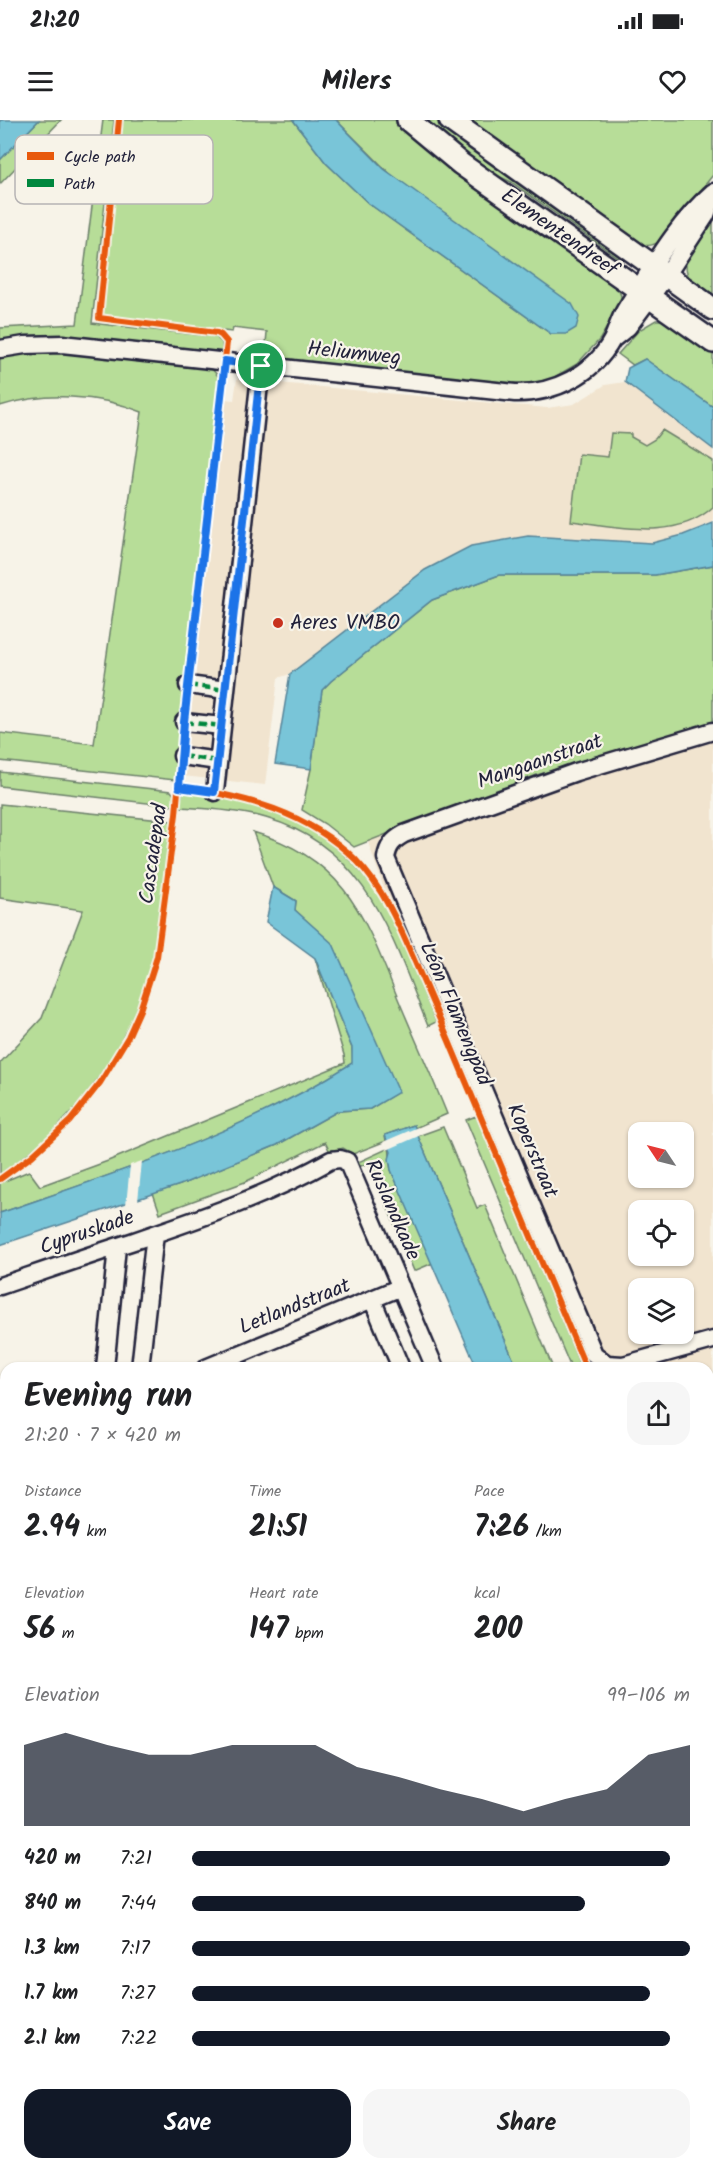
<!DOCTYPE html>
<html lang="en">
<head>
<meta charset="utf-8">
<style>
  :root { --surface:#fff; --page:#f6f6f6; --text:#202124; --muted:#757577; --accent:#111827 }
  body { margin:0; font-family:Kalam,sans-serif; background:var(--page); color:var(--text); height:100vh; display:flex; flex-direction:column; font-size:22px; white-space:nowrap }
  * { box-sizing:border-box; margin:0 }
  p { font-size:20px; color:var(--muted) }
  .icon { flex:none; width:33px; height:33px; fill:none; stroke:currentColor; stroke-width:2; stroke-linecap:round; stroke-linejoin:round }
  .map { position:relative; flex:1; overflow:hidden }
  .side { position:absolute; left:0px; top:1242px; width:714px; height:808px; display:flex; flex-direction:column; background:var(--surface); border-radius:18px 18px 0 0; box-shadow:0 2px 4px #0004 }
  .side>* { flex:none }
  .needle { width:39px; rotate:305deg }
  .tools { position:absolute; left:628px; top:1002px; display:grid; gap:12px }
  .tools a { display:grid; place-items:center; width:66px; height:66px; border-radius:12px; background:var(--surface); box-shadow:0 2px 4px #0004; font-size:30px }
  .pin { position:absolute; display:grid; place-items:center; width:51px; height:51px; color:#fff; margin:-26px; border:3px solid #fff; border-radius:50%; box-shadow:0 2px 6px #0007 }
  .round { display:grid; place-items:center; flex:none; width:63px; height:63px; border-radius:18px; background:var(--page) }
  .head { display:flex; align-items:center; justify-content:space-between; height:102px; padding:0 24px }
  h1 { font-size:33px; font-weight:800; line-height:45px }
  .stats { display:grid; grid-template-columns:repeat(3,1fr); gap:9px; height:102px; padding:6px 24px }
  .stats div { display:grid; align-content:center }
  .stats b { font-size:30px; font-weight:800 }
  .stats small { font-size:16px; font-weight:400 }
  .stats p { font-size:16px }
  .chart { height:168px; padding:12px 24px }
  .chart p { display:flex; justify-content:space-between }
  .chart svg { width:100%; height:108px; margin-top:6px; fill:var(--accent); opacity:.7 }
  .cta { display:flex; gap:12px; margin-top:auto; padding:12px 24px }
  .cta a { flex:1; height:69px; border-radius:18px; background:var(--accent); color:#fff; font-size:24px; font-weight:800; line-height:69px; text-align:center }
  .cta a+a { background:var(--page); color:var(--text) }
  ul { padding:0 24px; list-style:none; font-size:20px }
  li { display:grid; grid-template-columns:96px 72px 1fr; align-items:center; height:45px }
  li i { height:15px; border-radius:8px; background:var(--accent) }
  .status { display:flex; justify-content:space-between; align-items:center; height:42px; padding:0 30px; background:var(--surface); direction:ltr }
  .status svg { height:16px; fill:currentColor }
  header { display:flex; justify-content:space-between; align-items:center; height:78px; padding:0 24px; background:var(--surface); font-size:27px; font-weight:800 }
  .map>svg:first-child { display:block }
</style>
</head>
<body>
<div class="status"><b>21:20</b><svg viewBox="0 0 49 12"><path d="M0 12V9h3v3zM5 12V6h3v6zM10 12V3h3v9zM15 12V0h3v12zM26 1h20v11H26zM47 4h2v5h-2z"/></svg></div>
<header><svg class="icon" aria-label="menu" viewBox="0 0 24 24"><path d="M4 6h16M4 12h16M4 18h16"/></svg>Milers<svg class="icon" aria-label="heart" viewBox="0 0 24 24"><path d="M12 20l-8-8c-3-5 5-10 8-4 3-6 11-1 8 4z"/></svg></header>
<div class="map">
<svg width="713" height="2050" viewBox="0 0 713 2050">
  <rect width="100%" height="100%" fill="#f7f3e8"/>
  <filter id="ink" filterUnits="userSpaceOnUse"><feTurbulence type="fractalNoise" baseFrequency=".0167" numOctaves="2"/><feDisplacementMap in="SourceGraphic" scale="12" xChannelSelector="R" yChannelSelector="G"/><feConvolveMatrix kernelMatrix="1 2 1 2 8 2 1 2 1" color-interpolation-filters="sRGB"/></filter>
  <g filter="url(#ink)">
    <path fill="#f1e4cf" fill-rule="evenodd" d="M237,259L547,288L574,284L605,265L625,262L713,329V402L683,415L652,423L528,416L425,450L290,554L278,558L265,665L183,656L224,279L234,280Z
      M713,590V1539L708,1528V1248H588L398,810L367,719L639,609ZM639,1012H684V1058H639ZM639,1090H684V1136H639ZM639,1168H684V1214H639Z"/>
    <path fill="#b7dd98" stroke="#6c806a" stroke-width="1.5" d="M39,0H61L0,64V40Z
      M103,0H114L92,203L216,217L222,223V234L0,222V208L77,204Z
      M123,0H293L326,43L368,83L551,214L336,0H397L408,11L617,165L621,176V183L600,219L577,244L551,259L527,264L422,255L265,236L267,212L233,208L232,212L105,198L101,193Z
      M418,0H439L622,133L618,138L511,62L479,47Z
      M462,0H713V55L660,121C652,127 644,126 635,123Z
      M713,93V179C698,168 684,161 686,140Z
      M656,200H664L713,232V287L645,239L633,245L618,234L639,210Z
      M63,231L209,246L219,257L175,660L0,641V613L94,624L142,292C98,274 45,272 0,286V236L24,232Z
      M662,310L713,341V387C675,422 617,406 571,401L579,334L608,337L611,313L631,314V317L645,325L655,319Z
      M713,445V603L537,655L354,727L325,704L302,690L311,649L322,570L331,561L432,480L499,455H655Z
      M0,652L171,671L174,675L173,686L0,666Z
      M184,672C275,683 344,711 391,795L436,902L428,906C392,819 368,727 266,698C238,690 208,689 180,687L182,674Z
      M0,684L171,701C166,742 164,784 156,824C137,918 79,1002 0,1054V943L42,898L83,790L0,778Z
      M253,712C347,739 365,799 399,881C415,919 432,957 447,994L415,1008L414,1005L385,1015L386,1021L353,1034L343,1028L330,1032L325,1022L245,1062L160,1093L153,1073L180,1065L277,1025L338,991L370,989L398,972L333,825L295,790L296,781L273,767Z
      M315,838L352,928L353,943C244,1013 121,1051 0,1093V1063L29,1051L40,1066L108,1041L345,943L344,935Z
      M448,902L593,1248H590L445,903Z
      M476,996L573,1228L581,1248H571L466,1000Z
      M443,1007L477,1088L485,1085L553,1248H517L418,1016Z
      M389,1028C391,1035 389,1042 391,1050L433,1143L414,1151L369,1043L358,1047L356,1043Z
      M713,1316V1369L708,1371V1317Z
      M708,1617L713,1629V1708L708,1696Z
      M6,1697V1756L0,1761V1702Z
      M713,1949V1989L708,1990V1951Z
      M508,2044H599V2045L588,2050H497Z"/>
    <path fill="#79c5d8" stroke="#568499" stroke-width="1.5" d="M0,0H39L0,40Z
      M293,0H336L384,49L572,184L579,197L576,208L566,214H551L368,83L326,43Z
      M645,239L713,287V329L625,262L628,248Z
      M713,403V445L655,455H499L432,480L331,561L322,570L311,649L275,644L290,554L425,450L471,426L528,416L652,423L683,415Z
      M273,767L296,781L295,790L333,824L399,972L370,989L338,991L277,1025L180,1065L0,1125V1093C121,1051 243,1013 352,943V928L315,838L266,802Z
      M414,1005L418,1016L517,1248H477L391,1050L389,1039L391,1032L385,1015Z
      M708,1696L713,1708V1834L708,1822Z
      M713,1914V1949L708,1951V1917Z
      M447,2045V2044L508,2045L497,2050H438Z"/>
    <path fill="#f7f3e8" d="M418,1007L421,1015L387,1030L383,1022Z
      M142,1041L138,1081L126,1085L130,1045Z"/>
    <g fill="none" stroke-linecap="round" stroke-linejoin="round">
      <g stroke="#22223b" stroke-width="21">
        <path id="minor" d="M613,219L628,207L666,156L706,95L713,76
          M0,229L25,225L62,224L515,273C553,274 593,255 612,220C617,210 619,200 625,190C651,150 676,104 713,72
          M188,565L226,570
          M184,602L222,606
          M713,611L576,652L404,714C393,720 388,726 386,738L594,1234L607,1244L623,1245L713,1220
          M182,636L218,641
          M215,672L261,246
          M0,1166C44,1151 87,1136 131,1122C199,1099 269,1075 331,1040L340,1039L347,1041L435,1248
          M372,1179L401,1248
          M105,1248L117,1127
          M140,1248L155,1114
          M206,1248L401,1167
          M0,1330L6,1328
          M708,1376L713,1374
          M708,1394L713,1392
          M0,1475L6,1473
          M0,1691L6,1686
          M0,1771L6,1766
          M0,1976L6,1971
          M708,2027L713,2025
          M108,2044L109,2050
          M141,2050L148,2044
          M409,2050L417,2044
          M657,2050L669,2044"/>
      </g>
      <g stroke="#22223b" stroke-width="26">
        <path id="major" d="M408,0L461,44L713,222
          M450,0L713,189"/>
      </g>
      <use href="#minor" stroke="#f7f3e8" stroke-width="16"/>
      <use href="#major" stroke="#f7f3e8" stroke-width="21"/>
      <path stroke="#00873e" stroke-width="4.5" stroke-dasharray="9 4.5" stroke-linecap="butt" d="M188,565L226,570
        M184,602L222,606
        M182,636L218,641
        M215,672L261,246"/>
      <g stroke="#f7f3e8" stroke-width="10">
        <path id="cycleway" d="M179,667C245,676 307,692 356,740C384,769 399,805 415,842C426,868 438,895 449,921C495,1030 540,1139 586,1248
          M0,1059L32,1036L70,1001L100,963L128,917L140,890L157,837L176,694L184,602L227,222L221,215L217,213L99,198L119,0"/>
      </g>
      <use href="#cycleway" stroke="#e8590c" stroke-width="6"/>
    </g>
  </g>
  <g fill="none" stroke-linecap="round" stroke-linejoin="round" filter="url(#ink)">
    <g stroke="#fff" stroke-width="12">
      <path id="route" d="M225,241L261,246L214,672L179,667L184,602Z"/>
    </g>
    <use href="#route" stroke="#1a73e8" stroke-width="8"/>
  </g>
  <circle fill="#c8321e" stroke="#f7f3e8" stroke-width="2" cx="278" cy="503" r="6"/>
  <g text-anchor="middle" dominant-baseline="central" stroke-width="4.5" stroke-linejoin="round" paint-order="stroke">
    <g font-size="21" fill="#22223b" stroke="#f7f3e8">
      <text transform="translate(559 113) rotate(35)">Elementendreef</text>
      <text transform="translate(354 234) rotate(6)">Heliumweg</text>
      <text transform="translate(540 642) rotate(-19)">Mangaanstraat</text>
      <text transform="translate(154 734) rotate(-82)">Cascadepad</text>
      <text transform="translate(455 894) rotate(67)">Léon Flamengpad</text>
      <text transform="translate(532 1031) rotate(67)">Koperstraat</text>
      <text transform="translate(392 1090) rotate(66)">Ruslandkade</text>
      <text transform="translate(87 1113) rotate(-19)">Cypruskade</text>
      <text transform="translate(295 1187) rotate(-22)">Letlandstraat</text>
    </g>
    <g font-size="21" fill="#22223b" stroke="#f7f3e8" text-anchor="start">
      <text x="290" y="503">Aeres VMBO</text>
    </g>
  </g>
  <rect x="15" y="15" width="198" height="69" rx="9" fill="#f7f3e8" stroke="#b7b4b4" stroke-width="1.5"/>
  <rect x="27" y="32" width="27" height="8" fill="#e8590c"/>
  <rect x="27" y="59" width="27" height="8" fill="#00873e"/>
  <g font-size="16" fill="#22223b">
    <text x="64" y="42">Cycle path</text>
    <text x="64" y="69">Path</text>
  </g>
</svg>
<div class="tools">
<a><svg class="needle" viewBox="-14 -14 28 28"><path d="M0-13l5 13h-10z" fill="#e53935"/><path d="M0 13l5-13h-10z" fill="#757577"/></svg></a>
<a><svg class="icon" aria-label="locate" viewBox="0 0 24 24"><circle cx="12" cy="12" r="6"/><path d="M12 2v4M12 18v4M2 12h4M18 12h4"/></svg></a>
<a><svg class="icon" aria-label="layers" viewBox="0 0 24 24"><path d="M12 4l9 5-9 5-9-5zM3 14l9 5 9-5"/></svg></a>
</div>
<div class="pin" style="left:261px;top:246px;background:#1e9e55"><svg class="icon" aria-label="arrive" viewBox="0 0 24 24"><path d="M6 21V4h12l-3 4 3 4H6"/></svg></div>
<section class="side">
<div class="head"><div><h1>Evening run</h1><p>21:20 · 7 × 420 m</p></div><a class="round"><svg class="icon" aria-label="share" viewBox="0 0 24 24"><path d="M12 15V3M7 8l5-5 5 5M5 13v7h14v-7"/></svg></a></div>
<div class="stats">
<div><p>Distance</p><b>2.94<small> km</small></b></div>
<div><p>Time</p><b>21:51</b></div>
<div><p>Pace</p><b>7:26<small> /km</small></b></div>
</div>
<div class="stats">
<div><p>Elevation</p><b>56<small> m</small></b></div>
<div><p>Heart rate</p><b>147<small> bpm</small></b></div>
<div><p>kcal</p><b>200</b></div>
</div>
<div class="chart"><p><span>Elevation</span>99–106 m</p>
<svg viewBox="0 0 160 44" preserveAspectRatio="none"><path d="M0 44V11L10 6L20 11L30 15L40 15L50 11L60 11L70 11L80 20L90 24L100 29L110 33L120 38L130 33L140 29L150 15L160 11V44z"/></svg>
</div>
<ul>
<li><b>420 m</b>7:21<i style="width:96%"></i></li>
<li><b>840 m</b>7:44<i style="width:79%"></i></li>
<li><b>1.3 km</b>7:17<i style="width:100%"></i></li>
<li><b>1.7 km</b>7:27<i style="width:92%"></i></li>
<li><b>2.1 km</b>7:22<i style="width:96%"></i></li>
</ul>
<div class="cta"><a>Save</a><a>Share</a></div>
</section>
</div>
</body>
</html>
